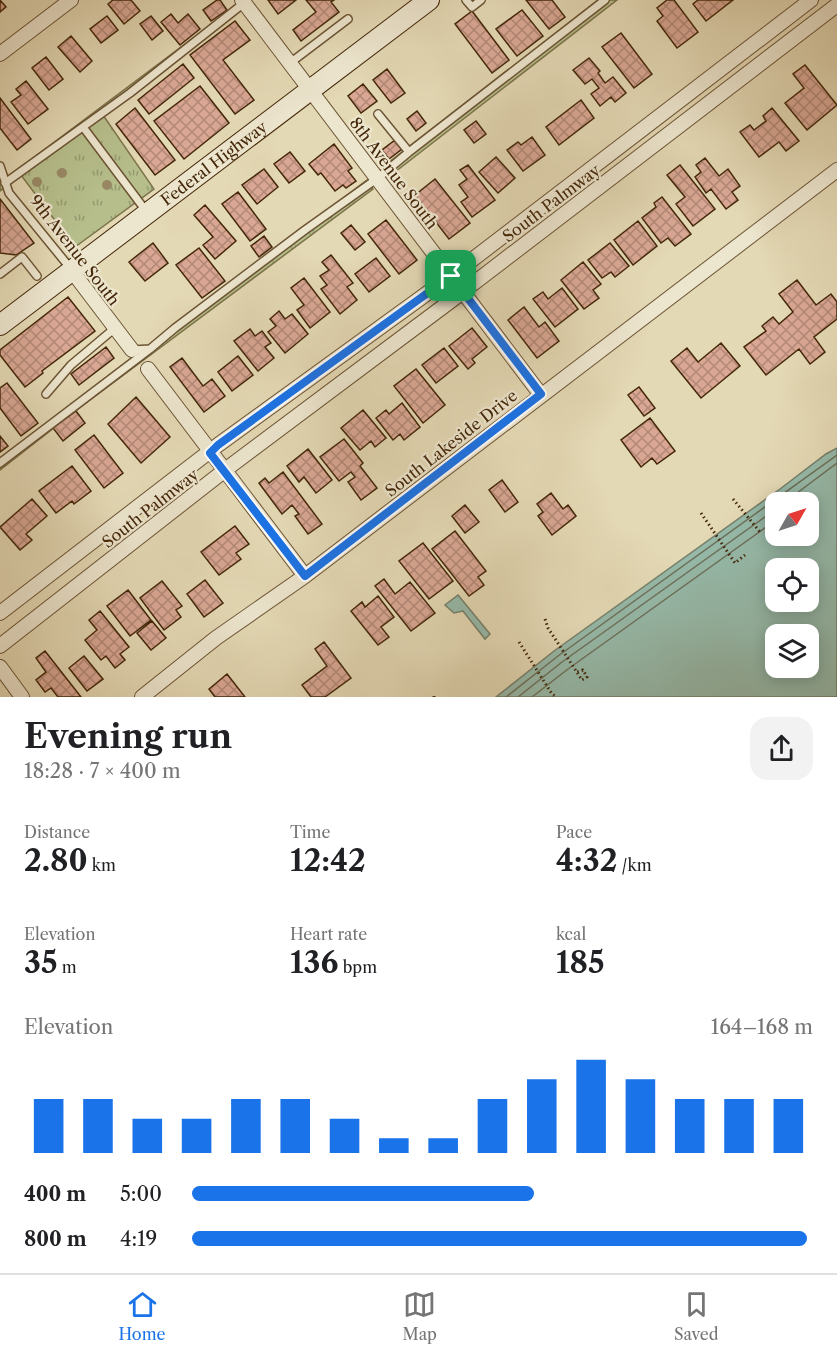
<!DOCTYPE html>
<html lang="en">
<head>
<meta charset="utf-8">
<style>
  :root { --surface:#fff; --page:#f2f2f2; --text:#202124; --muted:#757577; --line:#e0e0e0; --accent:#1a73e8 }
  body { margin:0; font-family:"Libre Caslon Text",serif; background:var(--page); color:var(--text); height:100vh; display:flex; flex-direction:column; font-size:22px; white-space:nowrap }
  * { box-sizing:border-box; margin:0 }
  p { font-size:20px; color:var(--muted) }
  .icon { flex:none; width:33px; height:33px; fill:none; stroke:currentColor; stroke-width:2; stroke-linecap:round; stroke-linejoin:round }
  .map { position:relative; height:697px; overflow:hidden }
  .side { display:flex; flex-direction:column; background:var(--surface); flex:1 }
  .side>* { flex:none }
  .needle { width:39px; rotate:51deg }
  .fabs { position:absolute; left:765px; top:492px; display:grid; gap:12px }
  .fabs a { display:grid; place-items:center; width:54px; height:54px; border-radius:12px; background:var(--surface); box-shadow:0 3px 15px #0003; font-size:30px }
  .pin { position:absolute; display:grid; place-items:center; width:51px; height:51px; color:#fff; margin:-26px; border-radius:12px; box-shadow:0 3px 9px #0006 }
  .round { display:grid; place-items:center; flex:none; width:63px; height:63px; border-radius:18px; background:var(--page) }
  .head { display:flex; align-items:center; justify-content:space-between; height:102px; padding:0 24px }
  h1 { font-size:33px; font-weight:800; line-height:45px }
  .figures { display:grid; grid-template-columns:repeat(3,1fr); gap:9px; height:102px; padding:6px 24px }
  .figures div { display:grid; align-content:center }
  .figures b { font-size:30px; font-weight:800 }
  .figures small { font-size:16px; font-weight:400 }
  .figures p { font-size:16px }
  .chart { height:168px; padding:12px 24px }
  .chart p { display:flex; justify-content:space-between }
  .chart svg { width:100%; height:108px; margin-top:6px; stroke:var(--accent); stroke-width:6 }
  ul { padding:0 24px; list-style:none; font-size:20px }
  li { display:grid; grid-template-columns:96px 72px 1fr; align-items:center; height:45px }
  li i { height:15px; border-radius:8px; background:var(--accent) }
  .tab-bar { display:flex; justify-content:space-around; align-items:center; height:84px; border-top:2px solid var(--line); background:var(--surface); font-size:16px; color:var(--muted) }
  .tab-bar a { display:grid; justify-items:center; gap:3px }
  .tab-bar .on { color:var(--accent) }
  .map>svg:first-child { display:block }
</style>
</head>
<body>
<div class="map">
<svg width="837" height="697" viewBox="0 0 837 697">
  <defs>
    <pattern id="grass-tufts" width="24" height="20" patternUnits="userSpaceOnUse" patternTransform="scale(1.5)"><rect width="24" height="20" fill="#b6bf8c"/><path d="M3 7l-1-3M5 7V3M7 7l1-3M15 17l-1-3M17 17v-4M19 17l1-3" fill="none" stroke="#969b71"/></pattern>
    <pattern id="building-cross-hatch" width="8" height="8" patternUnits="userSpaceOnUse" patternTransform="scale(1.5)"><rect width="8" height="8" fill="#d9a794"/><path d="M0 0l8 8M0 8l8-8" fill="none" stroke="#b28877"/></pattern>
  </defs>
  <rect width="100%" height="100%" fill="#e4d9b5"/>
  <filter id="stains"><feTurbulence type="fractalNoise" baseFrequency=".00333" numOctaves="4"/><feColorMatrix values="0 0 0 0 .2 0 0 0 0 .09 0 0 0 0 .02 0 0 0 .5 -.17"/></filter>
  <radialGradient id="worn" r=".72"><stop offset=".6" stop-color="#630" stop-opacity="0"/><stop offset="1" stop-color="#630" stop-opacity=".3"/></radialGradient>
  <path fill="url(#grass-tufts)" stroke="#7d734a" stroke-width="1.5" d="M598,0H617L395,172L388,163Z
    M233,8L237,13L77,133L103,115L154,189L75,247L21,175L0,191V183Z
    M367,180L373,189L82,406L0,470V458Z"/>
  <path fill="#96baaa" stroke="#757f6a" stroke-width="1.5" fill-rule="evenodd" d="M837,448V697H496L554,651L780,489L826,454ZM776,502H808V536H776ZM776,568H808V602H776ZM776,634H808V668H776Z
    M458,595L490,634L485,639L463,611L454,613L445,605Z"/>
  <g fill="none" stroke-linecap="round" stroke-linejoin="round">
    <path stroke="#6d705a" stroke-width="1.5" d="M785,502L837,463
      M506,697L558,656L837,455
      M518,697L562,662L776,509
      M532,697L568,669L776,520"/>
  </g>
  <path fill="url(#building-cross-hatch)" stroke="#442709" stroke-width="1.5" d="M0,0L6,7L0,12Z
    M113,0H131L140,11L124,24L108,4Z
    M217,0H220L227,10L211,21L203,10Z
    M268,0H296L278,14Z
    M306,0H334L331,2L339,12L301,41L293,30L316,12Z
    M526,0H552L565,17L549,29Z
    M667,0H674L698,32L677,48L657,21L663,16L657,8Z
    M698,0H733L706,21L693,4Z
    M522,10L543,36L517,56L496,29Z
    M472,11L509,60L492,73L455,24Z
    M171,14L178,23L188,14L200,29L180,45L161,22Z
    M107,16L118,30L101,43L90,29Z
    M151,16L163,31L152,40L140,24Z
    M235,21L250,40L223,60L254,100L235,114L190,55Z
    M621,33L652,74L634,88L602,47Z
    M71,36L92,61L80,72L58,47Z
    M46,57L63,79L49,90L32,68Z
    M589,58L600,71L598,73L605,83L613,77L626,93L615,102L611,97L600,106L591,94L599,88L592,79L585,84L573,70Z
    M183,64L194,78L149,114L138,100Z
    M805,65L837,105L807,130L785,103L804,88L793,74Z
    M387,69L405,93L391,103L373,80Z
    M26,81L48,109L28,124L11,102L21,95L16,89Z
    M363,84L377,101L361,113L348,96Z
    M200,86L229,123L184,159L154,121Z
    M0,98L31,139L17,150L0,128Z
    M581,100L594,118L559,145L546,127Z
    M135,108L175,160L155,175L116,124Z
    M772,108L799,141L786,151L779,142L759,157L740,132L750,125L754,130L766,121L763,116Z
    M417,111L426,123L416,131L407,119Z
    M476,121L486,134L474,143L464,130Z
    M532,137L545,155L523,171L507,150L518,142L521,145Z
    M395,140L402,149L389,159L382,150Z
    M334,144L352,168L348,171L356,181L346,188L343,185L335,191L321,173L318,175L309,164Z
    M290,152L305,171L289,183L274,164Z
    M496,157L515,178L498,193L479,172Z
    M705,158L719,176L728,169L740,186L732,192L738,200L726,209L711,189L706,193L695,177L701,172L696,165Z
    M468,165L495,200L472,217L461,202L468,197L459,185L467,179L460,170Z
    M680,165L715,209L693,226L676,204L685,197L667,175Z
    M264,169L278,187L257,204L242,185Z
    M435,179L470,223L449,239L415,195Z
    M238,192L266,229L250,241L222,204Z
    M662,197L691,234L675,246L668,238L661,243L642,218L656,207L654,203Z
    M0,199L34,243L16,255L0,253Z
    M205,205L236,241L215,259L203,245L213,237L194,215Z
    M386,220L417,260L399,274L368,234Z
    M638,221L657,246L633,265L614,240Z
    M351,225L365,242L355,250L341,233Z
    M264,236L272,247L259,257L251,246Z
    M153,243L168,263L145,281L129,262Z
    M610,243L629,266L615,277L611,272L602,278L588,260Z
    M199,248L225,281L202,298L176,265Z
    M331,255L353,283L347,287L357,300L340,314L321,289L327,285L320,276L329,270L322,262Z
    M376,258L390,276L369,292L355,274Z
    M583,262L601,284L593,290L599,298L584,309L561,280Z
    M304,278L330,312L310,328L297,310L304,305L291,288Z
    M797,280L816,305L831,294L837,302V319L814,337L825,352L810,364L799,349L766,375L744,347L766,331L762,326L773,317L779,324L793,312L779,294Z
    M562,288L578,309L555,327L533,299L543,292L548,299Z
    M68,297L95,331L42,371L43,373L25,387L0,355V350Z
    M524,307L539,327L545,322L559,341L537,358L508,320Z
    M279,311L285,319L292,314L308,334L285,353L268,332L276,326L270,319Z
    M472,328L487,347L472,359L475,363L468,369L449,346Z
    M250,329L255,336L262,331L271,343L265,347L274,358L258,371L234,341Z
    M721,343L740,366L701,398L671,361L687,348L698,362Z
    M106,347L114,358L79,385L71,374Z
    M444,348L458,366L436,383L422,365Z
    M238,356L253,375L232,391L218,372Z
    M182,358L203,386L212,379L225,396L204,412L170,367Z
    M416,369L445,405L423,423L394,386Z
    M7,383L38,423L21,436L0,408V388Z
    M639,387L655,408L644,416L628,395Z
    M136,397L170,437L141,463L108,424Z
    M402,403L420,427L404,440L400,434L393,440L376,418L386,410L389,414Z
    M363,410L386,438L375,447L371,441L360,450L341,428Z
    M76,411L85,423L63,441L53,428Z
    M650,418L675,451L657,464L652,458L641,467L621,440Z
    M94,435L123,473L104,488L75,450Z
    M0,436L8,446L0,452Z
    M344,439L363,463L360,466L377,488L361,500L348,482L355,477L351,472L339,481L320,457Z
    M308,449L332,480L316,493L304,477L299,482L287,466Z
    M72,466L91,491L74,504L72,501L56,513L39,491Z
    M283,472L322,524L308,534L295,516L299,514L292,505L282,514L259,483L265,478L269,483Z
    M502,480L518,502L505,512L489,490Z
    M551,493L563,509L568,505L576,516L552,535L538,516L543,512L537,504Z
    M32,499L47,516L26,534L32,540L20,550L0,527Z
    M465,505L479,522L465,533L452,516Z
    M235,526L249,544L236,553L241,559L219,575L201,552Z
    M455,531L486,571L478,577L484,585L469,596L432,549Z
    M423,543L453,581L429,599L399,561Z
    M384,579L395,594L410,582L435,613L411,631L375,586Z
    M205,580L223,603L204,617L187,594Z
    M162,581L182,606L176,610L181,617L164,630L140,598Z
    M128,590L151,620L130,636L107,606Z
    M378,596L394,617L381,627L389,637L378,645L351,611L362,602L365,607Z
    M100,611L129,647L120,654L125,660L115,668L106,656L101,660L85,640L97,630L89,620Z
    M152,621L166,638L151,650L137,633Z
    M324,642L351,678L325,697H311L302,685L327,666L315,649Z
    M45,651L81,697H58L51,688L45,692L36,680L46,672L36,658Z
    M84,656L103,679L87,691L69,668Z
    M227,674L245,697H215L209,689Z"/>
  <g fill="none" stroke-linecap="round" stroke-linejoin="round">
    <g stroke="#6c5434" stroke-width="10">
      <path id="lane" d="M466,0L472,7L481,0
        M290,63L348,19
        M83,127L146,211
        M409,152L605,0
        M0,166L9,193L71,269
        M5,183L130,93L244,3
        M0,274L22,257L37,276
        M132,350L150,349L175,328L305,230L378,178L409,152L378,114
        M46,394L71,365L115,328
        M0,463L150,349"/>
    </g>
    <g stroke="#6c5434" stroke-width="16">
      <path id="street" d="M242,0L541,395
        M0,54L71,0
        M72,271L132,350
        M148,369L305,576
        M0,613L218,445L451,276L811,0
        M0,646L229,467L456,297L462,290L474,283L837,5
        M0,667L22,697
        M142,697L216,638L305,576L837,170"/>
    </g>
    <g stroke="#442709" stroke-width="22">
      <g id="secondary">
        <path id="s1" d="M0,325L429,0"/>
      </g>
    </g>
    <path stroke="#442709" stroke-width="3" stroke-dasharray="1.5 3" stroke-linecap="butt" d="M733,499L760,532
      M701,513L735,563L745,555
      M545,619L548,628L582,680L587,677L583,670L577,672
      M519,642L552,694L557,697
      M434,696V697"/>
    <use href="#lane" stroke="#ede6cf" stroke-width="7"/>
    <use href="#street" stroke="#ede6cf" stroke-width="14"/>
    <use href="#secondary" stroke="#ede6cf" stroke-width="20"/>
  </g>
  <g fill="#998865">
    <circle cx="62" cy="173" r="5"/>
    <circle cx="37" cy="182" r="5"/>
    <circle cx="107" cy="185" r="5"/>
  </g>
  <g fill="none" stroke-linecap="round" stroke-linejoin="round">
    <g stroke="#fff" stroke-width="12">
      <path id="route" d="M451,276L541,394L305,576L210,453L218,445Z"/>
    </g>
    <use href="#route" stroke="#1a73e8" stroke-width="8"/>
  </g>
  <g text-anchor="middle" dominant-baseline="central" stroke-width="4.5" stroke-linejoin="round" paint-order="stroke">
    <g font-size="16" fill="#442709" stroke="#ede6cf">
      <text stroke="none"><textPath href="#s1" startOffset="268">Federal Highway</textPath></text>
      <text transform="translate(394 173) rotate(53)">8th Avenue South</text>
      <text transform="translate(551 203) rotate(-37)">South Palmway</text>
      <text transform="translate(75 250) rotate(52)">9th Avenue South</text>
      <text transform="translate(451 443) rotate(-38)">South Lakeside Drive</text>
      <text transform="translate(150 508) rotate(-38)">South Palmway</text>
    </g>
  </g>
  <rect width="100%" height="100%" filter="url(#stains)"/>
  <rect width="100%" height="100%" fill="url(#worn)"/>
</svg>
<div class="fabs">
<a><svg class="needle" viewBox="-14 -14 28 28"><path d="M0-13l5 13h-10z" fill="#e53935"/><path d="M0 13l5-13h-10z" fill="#757577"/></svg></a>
<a><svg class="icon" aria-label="locate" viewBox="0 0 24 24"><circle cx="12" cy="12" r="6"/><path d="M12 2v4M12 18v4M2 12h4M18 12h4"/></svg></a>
<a><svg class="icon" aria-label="layers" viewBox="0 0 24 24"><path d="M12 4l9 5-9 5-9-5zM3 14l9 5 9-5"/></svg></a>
</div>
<div class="pin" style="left:451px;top:276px;background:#1e9e55"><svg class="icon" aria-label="arrive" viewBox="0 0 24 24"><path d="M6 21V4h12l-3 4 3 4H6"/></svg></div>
</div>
<section class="side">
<div class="head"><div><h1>Evening run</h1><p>18:28 · 7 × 400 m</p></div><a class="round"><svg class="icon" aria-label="share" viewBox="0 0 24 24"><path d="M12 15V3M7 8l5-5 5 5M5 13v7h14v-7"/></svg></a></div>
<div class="figures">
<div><p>Distance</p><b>2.80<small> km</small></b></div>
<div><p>Time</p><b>12:42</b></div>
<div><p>Pace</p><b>4:32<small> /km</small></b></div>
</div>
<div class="figures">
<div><p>Elevation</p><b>35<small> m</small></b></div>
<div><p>Heart rate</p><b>136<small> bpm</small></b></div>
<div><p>kcal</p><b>185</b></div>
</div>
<div class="chart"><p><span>Elevation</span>164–168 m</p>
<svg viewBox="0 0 160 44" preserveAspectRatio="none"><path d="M5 44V22M15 44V22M25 44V30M35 44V30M45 44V22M55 44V22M65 44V30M75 44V38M85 44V38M95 44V22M105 44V14M115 44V6M125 44V14M135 44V22M145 44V22M155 44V22"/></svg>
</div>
<ul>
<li><b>400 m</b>5:00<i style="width:55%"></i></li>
<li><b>800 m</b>4:19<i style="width:99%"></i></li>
</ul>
</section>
<nav class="tab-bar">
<a class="on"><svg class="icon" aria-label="home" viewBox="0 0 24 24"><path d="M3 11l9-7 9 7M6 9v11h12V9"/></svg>Home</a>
<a><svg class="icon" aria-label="map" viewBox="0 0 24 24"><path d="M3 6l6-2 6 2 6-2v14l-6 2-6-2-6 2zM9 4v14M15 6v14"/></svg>Map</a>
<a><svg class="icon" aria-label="saved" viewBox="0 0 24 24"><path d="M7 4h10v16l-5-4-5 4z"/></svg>Saved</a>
</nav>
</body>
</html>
